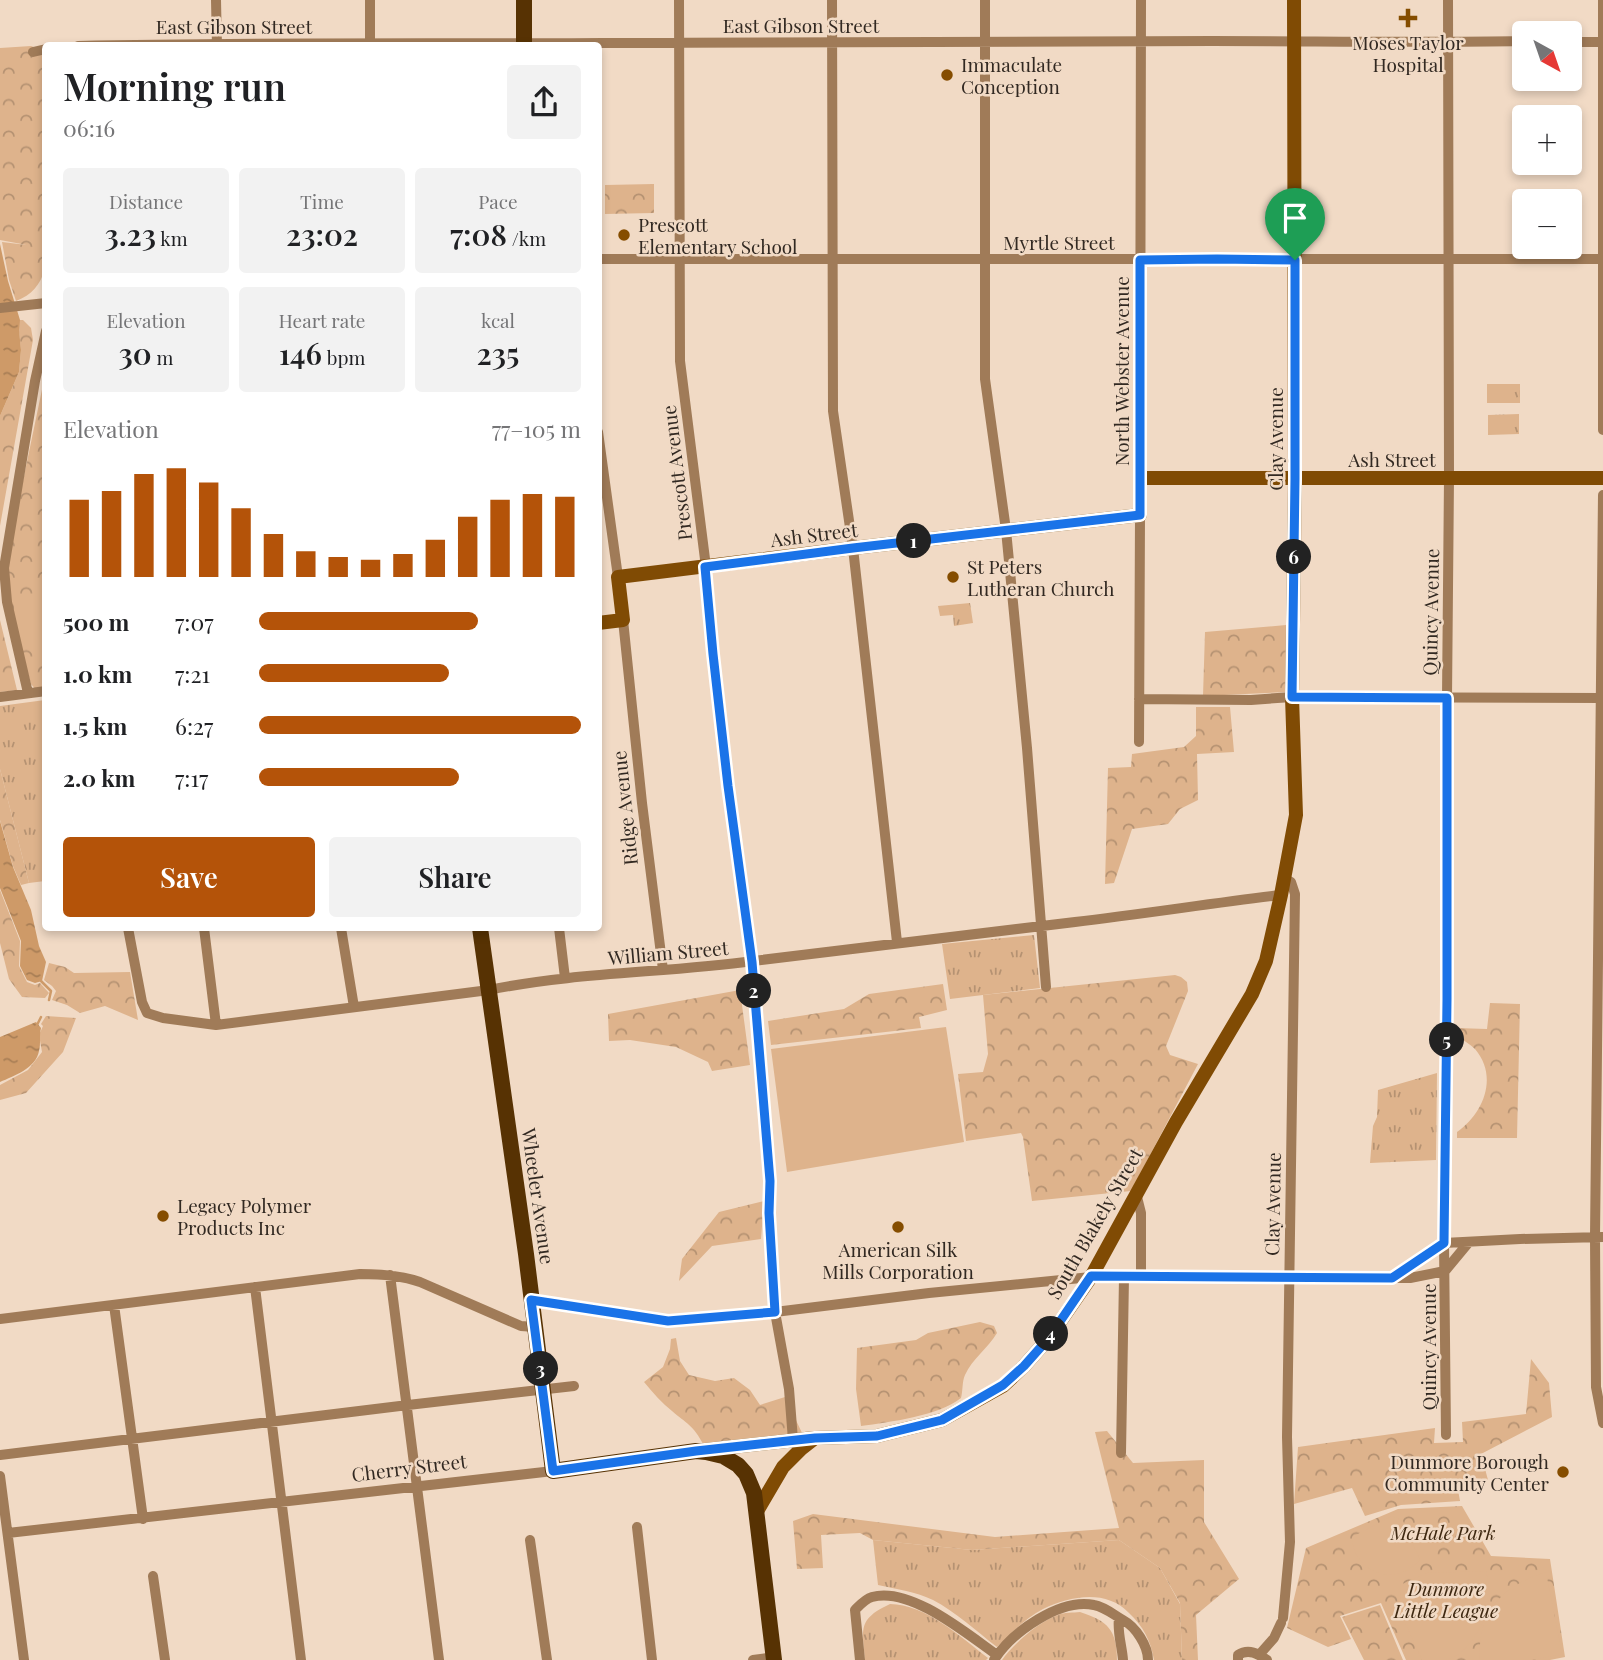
<!DOCTYPE html>
<html lang="en">
<head>
<meta charset="utf-8">
<style>
  :root { --surface:#fff; --page:#f2f2f2; --text:#202124; --muted:#757577; --accent:#b45309 }
  body { margin:0; font-family:"Playfair Display",serif; background:var(--page); color:var(--text); height:100vh; display:flex; flex-direction:column; font-size:26px; white-space:nowrap }
  * { box-sizing:border-box; margin:0 }
  p { font-size:23px; color:var(--muted) }
  .icon { flex:none; width:38px; height:38px; fill:none; stroke:currentColor; stroke-width:2; stroke-linecap:round; stroke-linejoin:round }
  .map { position:relative; flex:1; overflow:hidden }
  .side { position:absolute; left:42px; top:42px; width:560px; height:889px; display:flex; flex-direction:column; background:var(--surface); border-radius:7px; box-shadow:0 4px 10px #0003 }
  .side>* { flex:none }
  .needle { width:46px; rotate:140deg }
  .buttons { position:absolute; left:1512px; top:21px; display:grid; gap:14px }
  .buttons a { display:grid; place-items:center; width:70px; height:70px; border-radius:7px; background:var(--surface); box-shadow:0 4px 10px #0003; font-size:35px }
  .pin { position:absolute; display:grid; place-items:center; width:60px; height:60px; color:#fff; margin:-72px -30px; border-radius:50% 50% 50% 0; rotate:-45deg; box-shadow:0 0 7px #0007 }
  .pin .icon { rotate:45deg }
  .km { position:absolute; width:35px; height:35px; margin:-18px; border-radius:50%; background:#222; color:#fff; font-size:19px; line-height:35px; text-align:center }
  .round { display:grid; place-items:center; flex:none; width:74px; height:74px; border-radius:7px; background:var(--page) }
  .headline { display:flex; align-items:center; justify-content:space-between; height:119px; padding:0 21px }
  h1 { font-size:38px; font-weight:600; line-height:52px }
  .stats { display:grid; grid-template-columns:repeat(3,1fr); gap:10px; height:119px; padding:7px 21px }
  .stats div { display:grid; align-content:center; border-radius:7px; background:var(--page); text-align:center }
  .stats b { font-size:30px; font-weight:600 }
  .stats small { font-size:19px; font-weight:400 }
  .stats p { font-size:19px }
  .chart { height:196px; padding:14px 21px }
  .chart p { display:flex; justify-content:space-between }
  .chart svg { width:100%; height:126px; margin-top:7px; stroke:var(--accent); stroke-width:6 }
  .primary-button { display:flex; gap:14px; margin-top:auto; padding:14px 21px }
  .primary-button a { flex:1; height:80px; border-radius:7px; background:var(--accent); color:#fff; font-size:28px; font-weight:600; line-height:80px; text-align:center }
  .primary-button a+a { background:var(--page); color:var(--text) }
  ul { padding:0 21px; list-style:none; font-size:23px }
  li { display:grid; grid-template-columns:112px 84px 1fr; align-items:center; height:52px }
  li i { height:18px; border-radius:9px; background:var(--accent) }
  .map>svg:first-child { display:block }
</style>
</head>
<body>
<div class="map">
<svg width="1603" height="1660" viewBox="0 0 1603 1660">
  <defs>
    <pattern id="grass-tufts" width="24" height="20" patternUnits="userSpaceOnUse" patternTransform="scale(1.75)"><rect width="24" height="20" fill="#deb38c"/><path d="M3 7l-1-3M5 7V3M7 7l1-3M15 17l-1-3M17 17v-4M19 17l1-3" fill="none" stroke="#b59272"/></pattern>
    <pattern id="forest-crowns" width="20" height="18" patternUnits="userSpaceOnUse" patternTransform="scale(1.75)"><rect width="20" height="18" fill="#deb38c"/><path d="M2 6a3 3 0 1 1 6 0M12 15a3 3 0 1 1 6 0" fill="none" stroke="#b59272"/></pattern>
    <pattern id="water-ripples" width="26" height="14" patternUnits="userSpaceOnUse" patternTransform="scale(1.75)"><rect width="26" height="14" fill="#ce9a68"/><path d="M2 4q2-2 4 0t4 0M15 11q2-2 4 0t4 0" fill="none" stroke="#a87e55"/></pattern>
  </defs>
  <rect width="100%" height="100%" fill="#f1dac5"/>
  <path fill="url(#grass-tufts)" d="M1487,384H1520V403H1487Z
    M1519,414V434L1488,435V415Z
    M970,603L973,623L954,626L953,615L940,616L938,606Z
    M45,700V881L29,883L0,769V706Z
    M1034,935L1040,988L950,999L942,944Z
    M1437,1073L1436,1160L1370,1163L1373,1126L1377,1117L1378,1090Z
    M873,1540L972,1550L1119,1540L1160,1568L1180,1604L1182,1660H1154C1151,1641 1143,1626 1129,1613C1106,1589 1070,1596 1043,1609C1025,1618 1011,1634 997,1647C976,1631 956,1612 933,1600C916,1592 897,1589 878,1585Z
    M890,1604C925,1604 961,1637 988,1658L986,1660H865C862,1628 858,1619 890,1604Z
    M1080,1612C1108,1621 1117,1630 1117,1660H1002C1013,1644 1040,1621 1058,1615C1064,1612 1073,1613 1080,1612Z"/>
  <path fill="url(#forest-crowns)" d="M31,46L45,51V269C40,285 32,295 16,301L9,280L2,242L27,245L0,240V48Z
    M654,184V213L605,214V185Z
    M20,320H23L31,328L33,340L0,526V416L19,372L21,350L18,323Z
    M45,375V690L37,691L31,684L9,608L7,558Z
    M0,620L17,690L0,692Z
    M1286,625V692L1203,696L1205,632Z
    M1196,707H1230L1234,752L1197,754L1198,800L1180,809L1168,824L1132,829L1114,883L1105,884L1108,768L1131,767L1132,754L1184,747L1196,736Z
    M0,769L29,883L21,885L13,866L0,820Z
    M0,890L20,941L19,966L27,982L35,985L40,983L49,993L45,998L22,997L9,979L0,943Z
    M49,963L65,967L74,973L130,972L138,1020L105,1006L80,1013L67,1005L52,1000L56,991L52,986L44,980Z
    M1175,975L1181,977L1187,982L1188,991L1166,1046L1170,1055L1198,1064L1131,1191L1032,1201L1023,1137L1021,1133L966,1141L958,1074L983,1072L988,1054L983,995Z
    M943,984L947,1010L919,1017L921,1028L771,1045L768,1021L844,1009L869,994Z
    M740,990L750,1065L712,1071L708,1062L676,1047L630,1040L609,1041L608,1014Z
    M1490,1003L1520,1004L1517,1138H1457V1132C1483,1114 1499,1077 1475,1049C1470,1044 1463,1040 1457,1036L1456,1028L1487,1029Z
    M46,1016L76,1018L63,1052L26,1093L0,1100V1085L28,1070L42,1052L39,1035L43,1026L41,1024Z
    M764,1201L761,1239L712,1246L679,1281L682,1259L719,1212Z
    M980,1322L994,1326L997,1333C988,1348 972,1359 965,1375C962,1381 963,1391 961,1398C938,1416 890,1422 861,1426L856,1389L857,1348L916,1340L928,1333Z
    M676,1338L680,1361L689,1375L715,1381L734,1378L750,1390L760,1405L785,1397L803,1435L703,1444C694,1426 686,1423 672,1411C662,1403 653,1393 644,1382L663,1367L670,1349L671,1339Z
    M1531,1359L1549,1383L1552,1417L1481,1454L1488,1480L1458,1490L1460,1501L1401,1505L1365,1516L1352,1488L1294,1504L1298,1447L1435,1428L1434,1443L1463,1442L1462,1422L1526,1414Z
    M1107,1431L1133,1463L1204,1460V1522L1239,1579L1196,1615L1198,1660H1182L1180,1603L1160,1568L1119,1540L972,1550L873,1540L860,1533L821,1535L823,1568L797,1569L793,1521L813,1514L995,1537L1119,1528L1095,1432Z
    M1462,1506L1491,1556L1550,1559L1565,1657L1550,1660H1406L1381,1603L1340,1616L1351,1639L1328,1647L1287,1628L1306,1548L1398,1509Z
    M1380,1605L1403,1660H1364L1342,1617Z"/>
  <path fill="#deb38c" d="M14,602H45V665C24,649 13,629 14,602Z
    M946,1027L964,1142L787,1172L771,1049Z
    M1392,1516L1403,1521L1420,1560C1414,1566 1408,1571 1400,1573C1377,1581 1352,1561 1352,1537Z
    M1486,1571C1488,1580 1490,1590 1489,1599C1487,1621 1468,1656 1445,1660C1438,1660 1429,1660 1422,1660L1402,1616L1400,1585L1427,1573Z
    M1546,1572L1562,1654L1532,1660H1480C1477,1612 1502,1586 1546,1572Z"/>
  <path fill="url(#water-ripples)" d="M0,244L8,281L20,320L19,330L21,350L19,372L0,416Z
    M0,821L13,867L31,910L39,946L46,962L42,981L35,983L27,980L20,966L21,941L0,888Z
    M36,1022L41,1028C39,1036 41,1043 39,1051C36,1068 14,1076 0,1082V1037Z"/>
  <g fill="none" stroke-linecap="round" stroke-linejoin="round">
    <path stroke="#ce9a68" stroke-width="2.5" d="M41,981L51,991L49,1000
      M36,1027L41,1017"/>
    <path stroke="#a07b58" stroke-width="10" d="M216,0L217,46
      M370,0V46
      M679,0L680,361L706,567L713,654L728,786L752,962L770,1181L769,1213L775,1312L789,1389L793,1440
      M832,0L833,411L853,548L897,942
      M985,0V379L1006,530L1027,748L1046,987
      M1603,0V430
      M1570,42H1603
      M78,46C253,42 427,44 602,43C805,43 1008,41 1212,41C1316,41 1420,43 1524,41
      M33,52L46,49
      M598,259H1603
      M0,308L46,303
      M598,432L618,577
      M1140,478L1141,0
      M1603,495L1595,1237L1596,1387L1603,1423
      M623,620L642,803L663,970
      M28,693L7,602L4,568L35,381L46,331
      M0,697L46,691
      M1139,699L1251,700L1292,697L1603,698
      M1139,742L1140,515
      M128,928L142,1002L147,1013L163,1018L216,1025L489,990C576,972 666,973 753,961C861,948 968,934 1075,922C1144,914 1213,903 1281,895
      M204,928L216,1025
      M341,928L354,1007
      M559,928L565,978
      M1136,1193L1141,1213V1277
      M390,1275L439,1660
      M1393,1277L1444,1243L1520,1239L1603,1237
      M255,1287L301,1660
      M532,1300L668,1321L775,1312L929,1293L1091,1277L1410,1278L1445,1271L1469,1242
      M114,1305L143,1519
      M0,1319L360,1274C380,1274 400,1275 420,1282L521,1326L535,1327
      M1446,1435L1444,1243L1447,999V698L1449,478L1448,0
      M1121,1453L1124,1277
      M0,1455L408,1405L574,1386
      M0,1476L24,1660
      M637,1527L652,1660
      M8,1533L553,1471
      M530,1540L547,1660
      M153,1576L165,1660
      M1119,1618C1117,1632 1122,1646 1123,1660
      M1283,1618L1290,1542L1287,1437L1295,894L1291,882L1284,878
      M1259,1655L1274,1638L1281,1623
      M753,1660L774,1657
      M860,1660L855,1610C860,1605 865,1599 872,1597C910,1586 967,1634 997,1655
      M994,1660C1012,1632 1060,1598 1094,1605C1105,1607 1114,1615 1123,1620C1136,1627 1148,1646 1148,1660
      M1238,1660V1655C1249,1648 1258,1654 1267,1660"/>
    <path stroke="#804b04" stroke-width="14" d="M598,623L623,620L618,577L853,548L1140,515V478H1603
      M705,1450L814,1438
      M756,1513L783,1467L801,1449L815,1438L877,1436L942,1420L1003,1386L1024,1366L1048,1339L1091,1277L1176,1122L1252,994L1266,961L1281,895L1296,815L1292,697L1295,479L1294,0"/>
    <path stroke="#573203" stroke-width="16" d="M524,0V46
      M480,928L526,1254L553,1471L696,1451L706,1452L723,1456L738,1465L746,1474L754,1493L774,1660"/>
  </g>
  <g fill="none" stroke-linecap="round" stroke-linejoin="round">
    <g stroke="#fff" stroke-width="14">
      <path id="route" d="M1217,259L1295,260V479L1292,697L1447,698V999L1444,1243L1392,1278L1091,1276L1048,1339L1024,1366L1003,1385L942,1420L877,1436L815,1438L696,1451L553,1471L531,1300L668,1321L775,1312L769,1213L770,1181L752,962L728,786L713,654L705,567L853,548L1140,515V260Z"/>
    </g>
    <use href="#route" stroke="#1a73e8" stroke-width="9"/>
  </g>
  <g fill="#854d00" stroke="#f1dac5" stroke-width="2.5">
    <path d="M1404.5 7.5h7v7h7v7h-7v7h-7v-7h-7v-7h7z"/>
    <circle cx="947" cy="75" r="7"/>
    <circle cx="624" cy="235" r="7"/>
    <circle cx="953" cy="577" r="7"/>
    <circle cx="163" cy="1216" r="7"/>
    <circle cx="898" cy="1227" r="7"/>
    <circle cx="1563" cy="1472" r="7"/>
  </g>
  <g text-anchor="middle" dominant-baseline="central" stroke-width="5" stroke-linejoin="round" paint-order="stroke">
    <g font-size="19" fill="#322922" stroke="#f1dac5">
      <text x="801" y="25">East Gibson Street</text>
      <text x="234" y="26">East Gibson Street</text>
      <text x="1059" y="242">Myrtle Street</text>
      <text transform="translate(1121 371) rotate(-90)">North Webster Avenue</text>
      <text transform="translate(1275 439) rotate(-90)">Clay Avenue</text>
      <text x="1392" y="459">Ash Street</text>
      <text transform="translate(676 473) rotate(-97)">Prescott Avenue</text>
      <text transform="translate(814 534) rotate(-7)">Ash Street</text>
      <text transform="translate(1430 612) rotate(-89)">Quincy Avenue</text>
      <text transform="translate(624 808) rotate(-96)">Ridge Avenue</text>
      <text transform="translate(668 952) rotate(-5)">William Street</text>
      <text transform="translate(539 1196) rotate(82)">Wheeler Avenue</text>
      <text transform="translate(1272 1204) rotate(-89)">Clay Avenue</text>
      <text transform="translate(1094 1223) rotate(-60)">South Blakely Street</text>
      <text transform="translate(1428 1347) rotate(-90)">Quincy Avenue</text>
      <text transform="translate(409 1467) rotate(-7)">Cherry Street</text>
    </g>
    <g font-size="19" fill="#322922" stroke="#f1dac5" text-anchor="start">
      <text x="1408" y="42" text-anchor="middle">Moses Taylor<tspan x="1408" dy="22">Hospital</tspan></text>
      <text x="961" y="64">Immaculate<tspan x="961" dy="22">Conception</tspan></text>
      <text x="638" y="224">Prescott<tspan x="638" dy="22">Elementary School</tspan></text>
      <text x="967" y="566">St Peters<tspan x="967" dy="22">Lutheran Church</tspan></text>
      <text x="177" y="1205">Legacy Polymer<tspan x="177" dy="22">Products Inc</tspan></text>
      <text x="898" y="1249" text-anchor="middle">American Silk<tspan x="898" dy="22">Mills Corporation</tspan></text>
      <text x="1549" y="1461" text-anchor="end">Dunmore Borough<tspan x="1549" dy="22">Community Center</tspan></text>
    </g>
    <g font-size="19" font-style="italic" fill="#3e2811" stroke="#f1dac5">
      <text x="1443" y="1532">McHale Park</text>
      <text x="1446" y="1588">Dunmore<tspan x="1446" dy="22">Little League</tspan></text>
    </g>
  </g>
</svg>
<div class="buttons">
<a><svg class="needle" viewBox="-14 -14 28 28"><path d="M0-13l5 13h-10z" fill="#e53935"/><path d="M0 13l5-13h-10z" fill="#757577"/></svg></a>
<a>+</a>
<a>−</a>
</div>
<div class="pin" style="left:1295px;top:260px;background:#1e9e55"><svg class="icon" aria-label="arrive" viewBox="0 0 24 24"><path d="M6 21V4h12l-3 4 3 4H6"/></svg></div>
<b class="km" style="left:914px;top:541px">1</b>
<b class="km" style="left:754px;top:991px">2</b>
<b class="km" style="left:541px;top:1369px">3</b>
<b class="km" style="left:1051px;top:1334px">4</b>
<b class="km" style="left:1447px;top:1040px">5</b>
<b class="km" style="left:1294px;top:557px">6</b>
<section class="side">
<div class="headline"><div><h1>Morning run</h1><p>06:16</p></div><a class="round"><svg class="icon" aria-label="share" viewBox="0 0 24 24"><path d="M12 15V3M7 8l5-5 5 5M5 13v7h14v-7"/></svg></a></div>
<div class="stats">
<div><p>Distance</p><b>3.23<small> km</small></b></div>
<div><p>Time</p><b>23:02</b></div>
<div><p>Pace</p><b>7:08<small> /km</small></b></div>
</div>
<div class="stats">
<div><p>Elevation</p><b>30<small> m</small></b></div>
<div><p>Heart rate</p><b>146<small> bpm</small></b></div>
<div><p>kcal</p><b>235</b></div>
</div>
<div class="chart"><p><span>Elevation</span>77–105 m</p>
<svg viewBox="0 0 160 44" preserveAspectRatio="none"><path d="M5 44V17M15 44V14M25 44V8M35 44V6M45 44V11M55 44V20M65 44V29M75 44V35M85 44V37M95 44V38M105 44V36M115 44V31M125 44V23M135 44V17M145 44V15M155 44V16"/></svg>
</div>
<ul>
<li><b>500 m</b>7:07<i style="width:68%"></i></li>
<li><b>1.0 km</b>7:21<i style="width:59%"></i></li>
<li><b>1.5 km</b>6:27<i style="width:100%"></i></li>
<li><b>2.0 km</b>7:17<i style="width:62%"></i></li>
</ul>
<div class="primary-button"><a>Save</a><a>Share</a></div>
</section>
</div>
</body>
</html>
